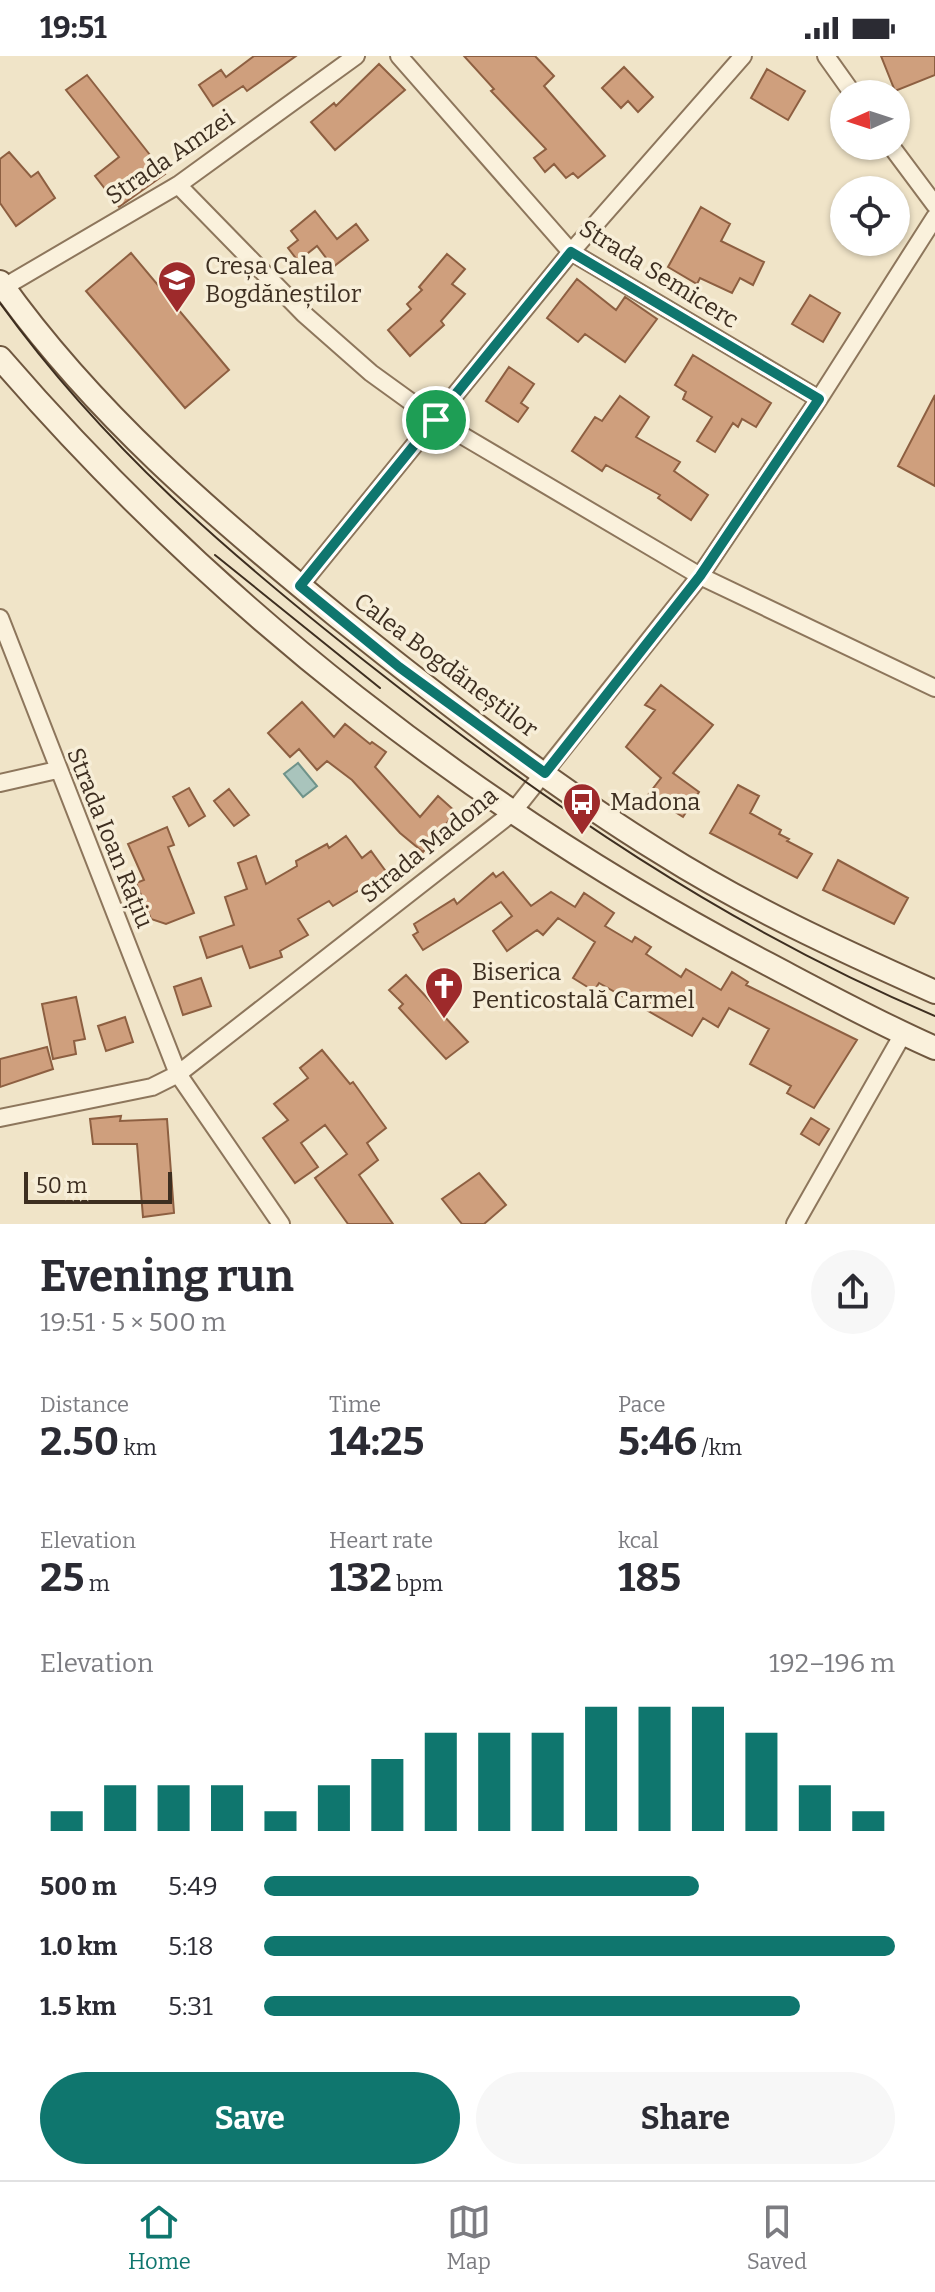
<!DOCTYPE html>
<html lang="en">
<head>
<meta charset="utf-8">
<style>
  :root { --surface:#fff; --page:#f7f7f7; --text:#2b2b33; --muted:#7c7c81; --line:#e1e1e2; --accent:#0f766e }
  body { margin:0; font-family:Bitter,serif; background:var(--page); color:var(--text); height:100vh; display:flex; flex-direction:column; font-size:30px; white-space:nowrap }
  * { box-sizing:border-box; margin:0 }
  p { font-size:26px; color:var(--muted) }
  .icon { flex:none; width:44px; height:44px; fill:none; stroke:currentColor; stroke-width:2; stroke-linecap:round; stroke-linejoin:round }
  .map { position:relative; height:1168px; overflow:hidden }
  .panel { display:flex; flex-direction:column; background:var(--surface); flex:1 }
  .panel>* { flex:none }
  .needle { width:52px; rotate:267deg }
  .fabs { position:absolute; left:830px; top:24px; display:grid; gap:16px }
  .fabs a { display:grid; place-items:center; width:80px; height:80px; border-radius:50%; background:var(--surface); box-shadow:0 2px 6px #0004; font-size:40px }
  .scale { position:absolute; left:24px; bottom:20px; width:148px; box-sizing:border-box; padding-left:8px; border:4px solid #3d2e20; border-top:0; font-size:22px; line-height:28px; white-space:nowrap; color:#3d2e20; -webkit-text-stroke:6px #f7eed8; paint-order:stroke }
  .pin { position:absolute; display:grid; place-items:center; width:68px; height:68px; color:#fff; margin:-34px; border:4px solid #fff; border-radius:50%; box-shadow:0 2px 8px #0007 }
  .round { display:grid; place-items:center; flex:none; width:84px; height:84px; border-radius:42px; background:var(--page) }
  .headline { display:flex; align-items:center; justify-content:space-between; height:136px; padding:0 40px }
  h1 { font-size:44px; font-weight:700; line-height:60px }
  .metrics { display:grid; grid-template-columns:repeat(3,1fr); gap:12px; height:136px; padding:8px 40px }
  .metrics div { display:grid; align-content:center }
  .metrics b { font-size:40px; font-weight:700 }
  .metrics small { font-size:22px; font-weight:400 }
  .metrics p { font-size:22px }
  .chart { height:224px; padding:16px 40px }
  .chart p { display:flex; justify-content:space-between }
  .chart svg { width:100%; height:144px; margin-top:8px; stroke:var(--accent); stroke-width:6 }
  .primary-button { display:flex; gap:16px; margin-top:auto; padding:16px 40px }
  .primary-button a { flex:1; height:92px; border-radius:48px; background:var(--accent); color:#fff; font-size:32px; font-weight:700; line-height:92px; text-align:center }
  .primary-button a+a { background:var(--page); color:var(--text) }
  ul { padding:0 40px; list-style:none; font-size:26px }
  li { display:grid; grid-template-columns:128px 96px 1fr; align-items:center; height:60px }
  li i { height:20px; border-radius:10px; background:var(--accent) }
  .status { display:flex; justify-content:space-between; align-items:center; height:56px; padding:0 40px; background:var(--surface); direction:ltr }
  .status svg { height:22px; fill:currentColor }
  .tab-bar { display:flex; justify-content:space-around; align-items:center; height:112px; border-top:2px solid var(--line); background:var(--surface); font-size:22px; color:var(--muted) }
  .tab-bar a { display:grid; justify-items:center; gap:4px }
  .tab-bar .selected { color:var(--accent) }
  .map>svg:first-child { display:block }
</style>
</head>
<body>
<div class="status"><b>19:51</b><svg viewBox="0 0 49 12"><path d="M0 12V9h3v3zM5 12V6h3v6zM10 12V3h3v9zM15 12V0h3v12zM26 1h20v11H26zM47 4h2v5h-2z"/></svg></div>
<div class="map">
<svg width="935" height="1168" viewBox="0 0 935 1168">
  <rect width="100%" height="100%" fill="#f0e4c8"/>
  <path fill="#a9c4bc" stroke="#6f938a" stroke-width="2" d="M298,707L317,730L303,741L284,718Z"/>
  <path fill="#cf9f7d" stroke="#8d5f41" stroke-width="2" d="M254,0H296L247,35L243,30L213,50L199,29L221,14L226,21Z
    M464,0H535L554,20L544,30L605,100L578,122L573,117L566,122L554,108L545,116L534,102L546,93L491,35L494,33Z
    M881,0H935V19L895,35Z
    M379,8L405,34L335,94L311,66L334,47L336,50Z
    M624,11L653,41L638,56L628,45L621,52L602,32Z
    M767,13L805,35L788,64L751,42Z
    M87,19L165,118L119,151L95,120L119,101L66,34Z
    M9,96L31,121L38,116L55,142L16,170L0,147V103Z
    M701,151L730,168L721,185L764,206L753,229L740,222L732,237L700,222L697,228L668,211Z
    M315,155L337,183L356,168L368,184L333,211L317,190L298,205L288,192L298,184L291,175Z
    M131,197L229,314L185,352L86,235Z
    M447,198L465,213L452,228L465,238L441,265L444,269L410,300L388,274L411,253L407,248L422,234L419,231Z
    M577,223L616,254L625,241L657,263L625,306L585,278L578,286L547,262Z
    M810,239L840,257L823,286L792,268Z
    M693,299L771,347L756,371L742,363L738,371L733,367L715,396L697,385L712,361L683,343L686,336L675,329Z
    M509,311L534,328L521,347L528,352L518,366L486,345Z
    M935,339V430L898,410Z
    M620,340L649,361L636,381L680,406L674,415L708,439L691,464L658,442L660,439L606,409L602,415L572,395L595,361L602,365Z
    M661,629L713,669L673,717L699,736L683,761L648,739L661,722L626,691L655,654L645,649Z
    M302,646L334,681L345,668L370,688L372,686L386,696L375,711L420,761L438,740L456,756L423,796L400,777L352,724L327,705L317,714L299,693L290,701L268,677Z
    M738,729L759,740L750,757L781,774L779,778L789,783L787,785L812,798L797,822L710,777Z
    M189,732L205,760L189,770L173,741Z
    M229,733L249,759L234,770L214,745Z
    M167,771L174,789L168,791L194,857L166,868L151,863L136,827L144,824L128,788Z
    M346,780L362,802L371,795L387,817L333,850L329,845L298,863L308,879L280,895L282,901L250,912L242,890L207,902L200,881L234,869L225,841L247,833L238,807L256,800L266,828L297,810L296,805L327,788L329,792Z
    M838,804L908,842L894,868L823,834Z
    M503,816L531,850L551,836L575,851L584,837L614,857L605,870L632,886L635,881L651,891L646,898L681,921L686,913L721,934L732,916L748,926L746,929L857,984L814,1052L787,1037L791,1030L750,1008L769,973L729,952L718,971L703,962L692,980L599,927L594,935L573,922L595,886L558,862L543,879L537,874L507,895L493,875L512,860L501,846L423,894L413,879L418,876L414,868L454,843L457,848L493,817L496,821Z
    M406,919L468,986L446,1003L399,952L403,948L389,934Z
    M201,922L211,950L183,959L174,931Z
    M76,941L85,983L74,985L76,998L53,1003L42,948Z
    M125,961L133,986L106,995L98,970Z
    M47,991L53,1013L0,1031V1003Z
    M322,994L350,1028L353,1026L386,1072L367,1087L378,1104L359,1119L393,1168H348L315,1122L347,1098L325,1069L301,1087L318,1111L295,1127L263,1082L288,1064L274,1048L308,1022L300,1012Z
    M121,1060L120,1065L167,1063L174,1157L143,1161L137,1088H93L90,1063Z
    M811,1062L829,1073L819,1089L801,1078Z
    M479,1117L506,1149L484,1168H462L442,1143Z"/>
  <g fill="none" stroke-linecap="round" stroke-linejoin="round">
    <g stroke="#8d765c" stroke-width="20">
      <path id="minor" d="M399,0L571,196L819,343
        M826,0L853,38
        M891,90L935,149
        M178,129L304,258L371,317L436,364L700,520L935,632
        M4,231L178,129L356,0
        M300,530L571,196L743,0
        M0,562L178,1018L281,1168
        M0,727L57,714
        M0,1062L152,1031L178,1018L512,757L700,520L819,343L935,161
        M795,1168L903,978"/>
    </g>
    <g stroke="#6f573f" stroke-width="26">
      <path id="secondary" d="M0,226C93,357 214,460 338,561C442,644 547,726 660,796C747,851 841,894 935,936
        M0,302C214,550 478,756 768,908C823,937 878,967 935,992"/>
    </g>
    <use href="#minor" stroke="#faf1dc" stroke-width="16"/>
    <use href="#secondary" stroke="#faf1dc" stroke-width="22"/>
    <path stroke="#3d2e20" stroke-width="2" d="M0,247C105,392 228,497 366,606C542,745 727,872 935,960
      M215,499L380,632"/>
  </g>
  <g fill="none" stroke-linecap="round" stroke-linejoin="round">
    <g stroke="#fff" stroke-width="16">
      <path id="route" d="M571,196L819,343L700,520L545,717L399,611L300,530Z"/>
    </g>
    <use href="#route" stroke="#0f766e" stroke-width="10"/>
  </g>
  <defs>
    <g id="school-pin" transform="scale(2)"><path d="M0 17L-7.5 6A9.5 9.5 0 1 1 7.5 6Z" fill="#9e2a2b" stroke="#f7eed8"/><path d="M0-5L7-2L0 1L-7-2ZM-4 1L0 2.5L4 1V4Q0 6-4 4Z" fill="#fff"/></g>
    <g id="bus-pin" transform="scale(2)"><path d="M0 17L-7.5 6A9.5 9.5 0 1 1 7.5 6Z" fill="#9e2a2b" stroke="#f7eed8"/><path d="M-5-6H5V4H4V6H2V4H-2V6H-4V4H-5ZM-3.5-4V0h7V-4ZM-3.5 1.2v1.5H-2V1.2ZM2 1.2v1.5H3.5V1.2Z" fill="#fff"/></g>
    <g id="church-pin" transform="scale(2)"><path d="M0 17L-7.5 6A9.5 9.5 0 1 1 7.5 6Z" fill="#9e2a2b" stroke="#f7eed8"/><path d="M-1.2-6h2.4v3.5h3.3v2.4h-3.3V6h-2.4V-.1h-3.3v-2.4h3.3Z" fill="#fff"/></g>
  </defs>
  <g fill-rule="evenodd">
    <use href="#school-pin" x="177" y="224"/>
    <use href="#bus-pin" x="582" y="746"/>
    <use href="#church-pin" x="444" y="930"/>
  </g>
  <g text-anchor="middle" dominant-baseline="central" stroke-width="7" stroke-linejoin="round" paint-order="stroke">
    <g font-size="24" fill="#3d2e20" stroke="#f7eed8">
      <text transform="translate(170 101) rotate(-34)">Strada Amzei</text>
      <text transform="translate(659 218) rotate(32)">Strada Semicerc</text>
      <text transform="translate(446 609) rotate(37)">Calea Bogdăneștilor</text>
      <text transform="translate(110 782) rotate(68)">Strada Ioan Rațiu</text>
      <text transform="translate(429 789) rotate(-39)">Strada Madona</text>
    </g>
    <g font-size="24" fill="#3d2e20" stroke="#f7eed8" text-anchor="start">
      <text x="205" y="210">Creșa Calea<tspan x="205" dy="28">Bogdăneștilor</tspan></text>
      <text x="610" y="746">Madona</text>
      <text x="472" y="916">Biserica<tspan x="472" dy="28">Penticostală Carmel</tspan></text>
    </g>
  </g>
</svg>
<div class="fabs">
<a><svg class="needle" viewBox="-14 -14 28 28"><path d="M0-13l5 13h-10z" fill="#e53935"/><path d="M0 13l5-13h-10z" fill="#7c7c81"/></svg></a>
<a><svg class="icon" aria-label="locate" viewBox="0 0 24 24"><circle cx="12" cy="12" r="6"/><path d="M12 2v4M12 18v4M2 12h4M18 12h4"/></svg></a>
</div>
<div class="scale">50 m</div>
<div class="pin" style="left:436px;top:364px;background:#1e9e55"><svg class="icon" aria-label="arrive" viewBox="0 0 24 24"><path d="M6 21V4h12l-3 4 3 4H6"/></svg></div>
</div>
<section class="panel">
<div class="headline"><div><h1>Evening run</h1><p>19:51 · 5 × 500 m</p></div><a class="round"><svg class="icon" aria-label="share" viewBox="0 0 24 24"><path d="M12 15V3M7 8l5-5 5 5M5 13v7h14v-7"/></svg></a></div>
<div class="metrics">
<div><p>Distance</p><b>2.50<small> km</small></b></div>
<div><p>Time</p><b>14:25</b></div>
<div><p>Pace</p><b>5:46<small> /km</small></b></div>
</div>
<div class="metrics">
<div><p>Elevation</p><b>25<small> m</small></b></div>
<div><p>Heart rate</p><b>132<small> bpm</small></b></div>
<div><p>kcal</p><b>185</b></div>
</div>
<div class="chart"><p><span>Elevation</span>192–196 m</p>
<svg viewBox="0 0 160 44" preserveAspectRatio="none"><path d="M5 44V38M15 44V30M25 44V30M35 44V30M45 44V38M55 44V30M65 44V22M75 44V14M85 44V14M95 44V14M105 44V6M115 44V6M125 44V6M135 44V14M145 44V30M155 44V38"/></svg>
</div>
<ul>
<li><b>500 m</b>5:49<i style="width:69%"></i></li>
<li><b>1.0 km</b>5:18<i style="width:100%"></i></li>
<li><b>1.5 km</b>5:31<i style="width:85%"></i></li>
</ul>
<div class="primary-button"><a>Save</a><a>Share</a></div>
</section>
<nav class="tab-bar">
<a class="selected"><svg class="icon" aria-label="home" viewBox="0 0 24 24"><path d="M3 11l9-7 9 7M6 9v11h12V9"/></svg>Home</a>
<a><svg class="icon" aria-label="map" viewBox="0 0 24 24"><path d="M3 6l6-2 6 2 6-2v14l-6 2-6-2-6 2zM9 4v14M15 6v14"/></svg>Map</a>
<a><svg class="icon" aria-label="saved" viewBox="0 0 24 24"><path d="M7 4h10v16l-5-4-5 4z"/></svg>Saved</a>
</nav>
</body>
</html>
